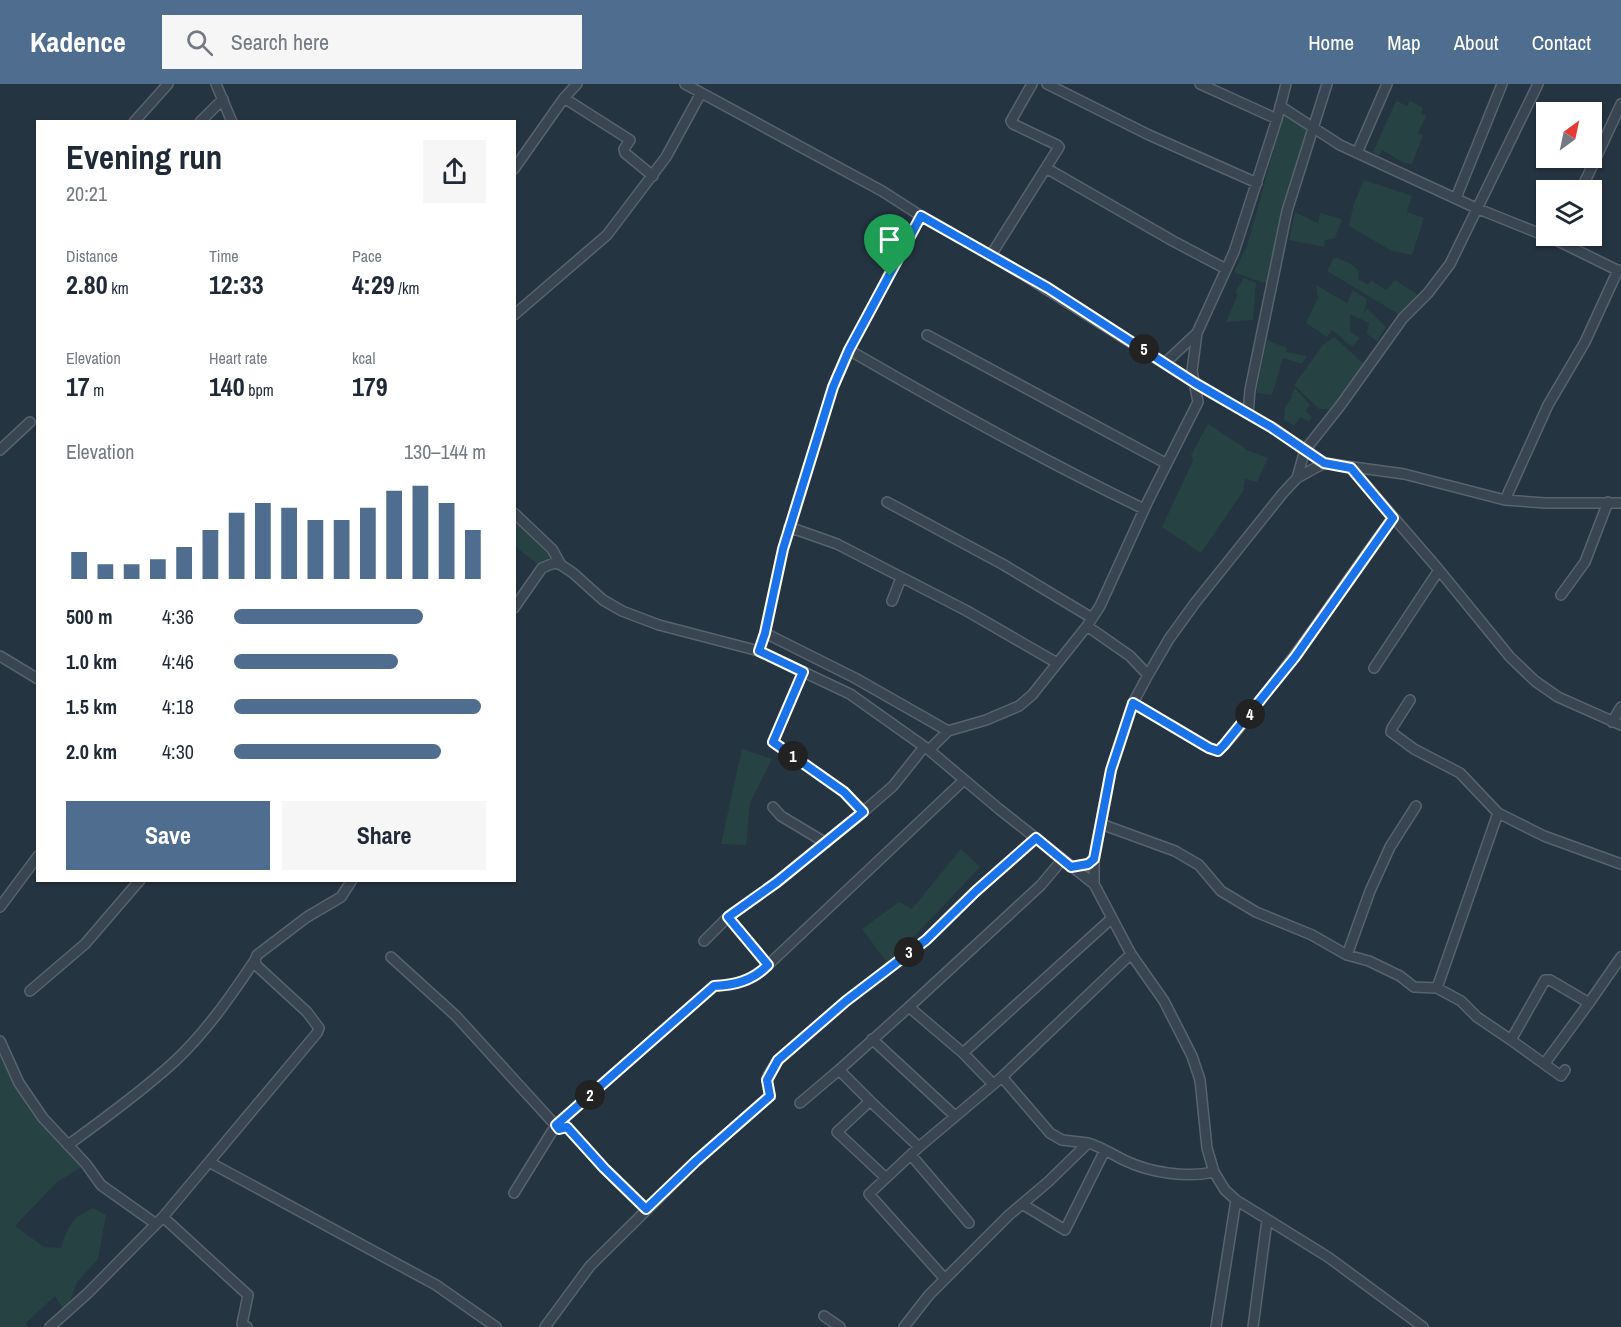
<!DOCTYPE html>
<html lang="en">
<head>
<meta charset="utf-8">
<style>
  :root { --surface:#fff; --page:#f6f6f7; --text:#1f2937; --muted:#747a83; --accent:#4f6e8f }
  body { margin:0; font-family:"Archivo Narrow",sans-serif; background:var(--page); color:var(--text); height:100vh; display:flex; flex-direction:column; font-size:22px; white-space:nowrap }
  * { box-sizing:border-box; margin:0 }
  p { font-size:20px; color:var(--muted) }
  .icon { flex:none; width:33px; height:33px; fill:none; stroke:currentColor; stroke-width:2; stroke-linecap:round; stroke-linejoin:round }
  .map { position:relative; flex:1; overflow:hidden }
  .drawer { position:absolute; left:36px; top:36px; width:480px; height:762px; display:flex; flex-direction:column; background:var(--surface); border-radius:0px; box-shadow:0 2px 4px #0004 }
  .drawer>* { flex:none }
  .needle { width:39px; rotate:33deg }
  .tools { position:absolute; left:1536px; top:18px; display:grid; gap:12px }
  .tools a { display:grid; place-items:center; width:66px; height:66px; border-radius:0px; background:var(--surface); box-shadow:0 2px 4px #0004; font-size:30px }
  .pin { position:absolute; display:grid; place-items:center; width:51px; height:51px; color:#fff; margin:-62px -26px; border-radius:50% 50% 50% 0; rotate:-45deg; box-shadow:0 0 6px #0007 }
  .pin .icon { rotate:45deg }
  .km { position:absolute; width:30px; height:30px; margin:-15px; border-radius:50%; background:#222; color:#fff; font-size:16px; line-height:30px; text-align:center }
  .round { display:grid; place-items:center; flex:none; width:63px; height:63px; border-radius:0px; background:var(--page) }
  .summary { display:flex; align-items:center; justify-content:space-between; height:102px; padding:0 30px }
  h1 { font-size:33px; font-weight:700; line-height:45px }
  .stats { display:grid; grid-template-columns:repeat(3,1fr); gap:9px; height:102px; padding:6px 30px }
  .stats div { display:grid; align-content:center }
  .stats b { font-size:26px; font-weight:700 }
  .stats small { font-size:16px; font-weight:400 }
  .stats p { font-size:16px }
  .chart { height:168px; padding:12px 30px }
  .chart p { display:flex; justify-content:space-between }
  .chart svg { width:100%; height:108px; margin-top:6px; stroke:var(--accent); stroke-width:6 }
  .button { display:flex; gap:12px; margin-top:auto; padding:12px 30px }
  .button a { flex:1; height:69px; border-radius:0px; background:var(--accent); color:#fff; font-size:24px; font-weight:700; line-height:69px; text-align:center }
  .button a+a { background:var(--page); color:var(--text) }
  ul { padding:0 30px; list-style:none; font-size:20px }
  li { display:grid; grid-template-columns:96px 72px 1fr; align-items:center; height:45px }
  li i { height:15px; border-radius:8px; background:var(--accent) }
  header { display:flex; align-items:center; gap:36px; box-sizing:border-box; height:84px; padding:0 30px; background:var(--accent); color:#fff }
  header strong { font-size:28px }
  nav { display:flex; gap:33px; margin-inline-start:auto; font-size:21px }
  .search { width:420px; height:54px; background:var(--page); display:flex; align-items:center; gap:15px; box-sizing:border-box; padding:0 21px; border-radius:0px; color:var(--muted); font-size:22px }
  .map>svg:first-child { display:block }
</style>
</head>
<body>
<header>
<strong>Kadence</strong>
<div class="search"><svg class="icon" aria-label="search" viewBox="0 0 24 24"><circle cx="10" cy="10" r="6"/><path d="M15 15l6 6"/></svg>Search here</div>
<nav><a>Home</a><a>Map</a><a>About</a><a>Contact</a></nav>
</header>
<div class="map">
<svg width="1621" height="1243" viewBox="0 0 1621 1243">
  <rect width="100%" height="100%" fill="#253441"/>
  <path fill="#274242" d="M1396,17L1407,22L1410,17L1423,24L1421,29L1426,32L1418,49L1423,51L1412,80L1404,79L1382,66L1379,72L1373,68Z
    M1284,29L1309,44L1267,200L1234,188L1247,162Z
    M1364,96L1412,112L1407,128L1424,134L1412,171L1392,167L1349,142L1354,119Z
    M1295,128L1318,139L1320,129L1342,135L1335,154L1325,156L1324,163L1289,156Z
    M1334,173L1350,179L1359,187L1358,195L1367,200L1372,197L1386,206L1395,196L1418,211L1400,231L1327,187Z
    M1244,194L1256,199L1253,236L1226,238L1238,210L1235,208Z
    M1316,201L1347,219L1353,206L1367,215L1364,229L1367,225L1386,243L1377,257L1367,250L1369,239L1350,230V248L1360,254L1352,263L1332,246L1327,253L1306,239L1318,214Z
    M1334,253L1364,280L1331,325H1319L1294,301L1323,261Z
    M1267,256L1287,264L1286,268L1307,272L1302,280L1283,274L1272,311L1256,309Z
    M1295,304L1310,321L1306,327L1312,333L1309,338L1301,333L1294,342L1284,336L1285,323L1292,313L1291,311Z
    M1208,340L1249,367L1268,374L1257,398L1245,395L1243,407L1201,469L1162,443L1193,377L1191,371Z
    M514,429L551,470L547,481L542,484L515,462Z
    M742,665L772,675L750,719L746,761L721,760Z
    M961,765L980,783L888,880L862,845L899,818L912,825Z
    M0,957L19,999L86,1080L56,1099L15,1142L44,1163L61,1164C68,1142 72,1133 93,1124L106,1131L98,1175L77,1198L66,1229L55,1212L26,1239L28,1243H0Z"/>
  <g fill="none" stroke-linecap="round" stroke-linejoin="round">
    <g stroke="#57636e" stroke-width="12">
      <path id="minor" d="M216,0L232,38
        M685,0L882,107L921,132L1011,183L1195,299L1271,343L1324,379
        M1047,0L1149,51L1257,99
        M1200,0L1277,35
        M564,14L630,56L624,65L625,69L653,92
        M1280,22L1340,61L1476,124L1558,157L1621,188
        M134,38L168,0
        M200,38L223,15
        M1357,69L1387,0
        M1046,84L1173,157L1226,185
        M514,85L564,14L577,0
        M1581,106L1621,20
        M1456,114L1502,0
        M921,132L849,266L833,303L783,466L765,549L855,594L948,647
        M991,171L1059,63L1057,61L1013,40L1011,37L1032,0
        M514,231L607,151L666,73L701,9
        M927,251L1167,380
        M849,266C947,323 1042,376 1144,425
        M1165,279L1197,249
        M1248,330L1250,306L1287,127L1327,0
        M0,366L30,338
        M1351,384L1439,486L1510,573L1535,597L1558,613L1621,641
        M1297,394L1305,366L1340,322L1403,234L1428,209L1450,180L1538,0
        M1505,416L1548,321L1585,258L1618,186
        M887,418L1004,481L1092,534
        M514,429L552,465L561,481L573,489L603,516L622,527L659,541L759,567L850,610L929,666
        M789,443L837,460L967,527L1057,579
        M1561,511L1585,478L1608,418
        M892,517L901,494
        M514,524L542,484L554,479L561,481
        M1087,542L1130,572L1148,591
        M0,572L38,595
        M1374,584L1439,486
        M803,588L773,658L844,708L863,728
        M1410,616L1392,644L1391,648L1414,665L1460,689L1498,729L1544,752L1621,780
        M1133,619L1209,664L1218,667C1236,651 1250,629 1265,610C1311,553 1349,492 1393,434
        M1612,638L1621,623
        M773,723L781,732L826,759
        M1101,740L1175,767L1199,781L1221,807L1256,828L1312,851L1347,871L1369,877L1400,892L1414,903L1437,904L1461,917L1477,933L1511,956L1545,896H1550L1589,919L1621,873
        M1071,783L1088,780L1094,775
        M1094,800L999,725L929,666L948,647L986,636L1019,622L1032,611L1087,542L1100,522L1148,417L1198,318L1192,287L1197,249L1234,168L1277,35L1286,0
        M0,823L38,772
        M728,833L768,881L964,696
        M704,857L728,833L777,798L863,728L893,702L924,663
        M1347,871L1370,807L1390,763L1416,722
        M391,873L456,932L559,1045L567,1043L604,1084L646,1125
        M1437,904L1498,729
        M30,907L85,860L140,796
        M909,923L1041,801L1062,776
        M872,955L955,1032
        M1511,956L1561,992L1565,986
        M0,957L19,999L43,1034L86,1080L101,1101L156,1140
        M963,969L1111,835
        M1545,979L1589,919
        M1002,993L1050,1049L1062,1056L1088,1059
        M870,1017L919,1063
        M800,1019L839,986
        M68,1061C104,1035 141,1008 174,978C206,948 231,912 255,876
        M911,1071L969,1139
        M209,1078L436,1201L496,1243
        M886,1094L837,1048L870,1017L839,986L909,923L963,969L993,1000
        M514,1109L556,1041L714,902C735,901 752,897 768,881
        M1022,1120L1065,1146L1105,1066
        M163,1133L248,1211L242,1240L247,1243
        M945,1195L869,1110L919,1063L1002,993L1131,870
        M824,1232L840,1243
        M50,1243L88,1209L163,1133L317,949L319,944L307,928L257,882L255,876L257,871L307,833L341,813L352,796
        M545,1243L590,1182L696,1077L770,1012L767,996L769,990L778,976L846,917L926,856L976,807L1036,754
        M904,1243L929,1211L1009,1131L1048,1098L1088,1059C1102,1063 1113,1071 1126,1077C1151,1089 1188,1094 1214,1088
        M1216,1243L1236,1116
        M1253,1243L1267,1136
        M1423,1243L1328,1173L1236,1116L1225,1106L1214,1088L1207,1064L1200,996L1192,972L1164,917L1131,870L1094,800V775L1111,686L1133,619L1148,591L1169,555L1195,519L1283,409L1297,394L1324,379L1404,390L1505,416L1545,419H1621"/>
    </g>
    <use href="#minor" stroke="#394551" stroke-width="9"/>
  </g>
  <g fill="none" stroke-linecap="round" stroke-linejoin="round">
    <g stroke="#fff" stroke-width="12">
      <path id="route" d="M921,132L1048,204L1195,299L1271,343L1324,379L1351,384L1393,434L1295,573L1224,661L1218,667L1209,664L1133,619L1111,686L1094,775L1088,780L1071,783L1036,754L976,807L926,856L846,917L778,976L767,996L770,1012L696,1077L646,1125L604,1084L567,1043L559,1045L556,1041L714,902C735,901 752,897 768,881L728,833L777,798L863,728L844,708L773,658L803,588L759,567L765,549L783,465L833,303L849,266Z"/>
    </g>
    <use href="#route" stroke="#1a73e8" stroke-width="8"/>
  </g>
</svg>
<div class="tools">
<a><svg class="needle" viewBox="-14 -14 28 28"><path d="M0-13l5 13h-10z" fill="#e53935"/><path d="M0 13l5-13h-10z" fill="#747a83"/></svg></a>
<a><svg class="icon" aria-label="layers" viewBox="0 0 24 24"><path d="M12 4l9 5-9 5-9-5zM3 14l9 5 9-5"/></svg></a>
</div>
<div class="pin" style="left:890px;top:192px;background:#1e9e55"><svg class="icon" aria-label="arrive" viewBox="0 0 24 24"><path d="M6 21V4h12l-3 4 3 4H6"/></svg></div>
<b class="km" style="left:793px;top:672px">1</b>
<b class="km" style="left:590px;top:1011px">2</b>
<b class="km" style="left:909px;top:868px">3</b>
<b class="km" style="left:1250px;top:630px">4</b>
<b class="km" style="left:1144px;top:265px">5</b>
<section class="drawer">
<div class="summary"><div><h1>Evening run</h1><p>20:21</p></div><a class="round"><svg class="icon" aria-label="share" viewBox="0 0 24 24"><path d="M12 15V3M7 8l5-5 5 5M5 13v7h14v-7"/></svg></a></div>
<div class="stats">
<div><p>Distance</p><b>2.80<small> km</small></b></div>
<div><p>Time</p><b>12:33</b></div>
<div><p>Pace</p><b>4:29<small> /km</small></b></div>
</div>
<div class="stats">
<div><p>Elevation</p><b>17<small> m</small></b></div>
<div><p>Heart rate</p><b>140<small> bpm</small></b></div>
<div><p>kcal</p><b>179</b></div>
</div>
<div class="chart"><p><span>Elevation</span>130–144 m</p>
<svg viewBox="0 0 160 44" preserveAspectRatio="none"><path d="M5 44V33M15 44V38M25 44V38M35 44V36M45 44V31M55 44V24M65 44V17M75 44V13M85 44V15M95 44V20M105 44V20M115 44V15M125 44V8M135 44V6M145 44V13M155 44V24"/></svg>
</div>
<ul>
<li><b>500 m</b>4:36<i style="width:75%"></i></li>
<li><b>1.0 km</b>4:46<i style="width:65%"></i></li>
<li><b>1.5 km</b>4:18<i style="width:98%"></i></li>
<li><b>2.0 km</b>4:30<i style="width:82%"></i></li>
</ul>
<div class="button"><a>Save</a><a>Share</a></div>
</section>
</div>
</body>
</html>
